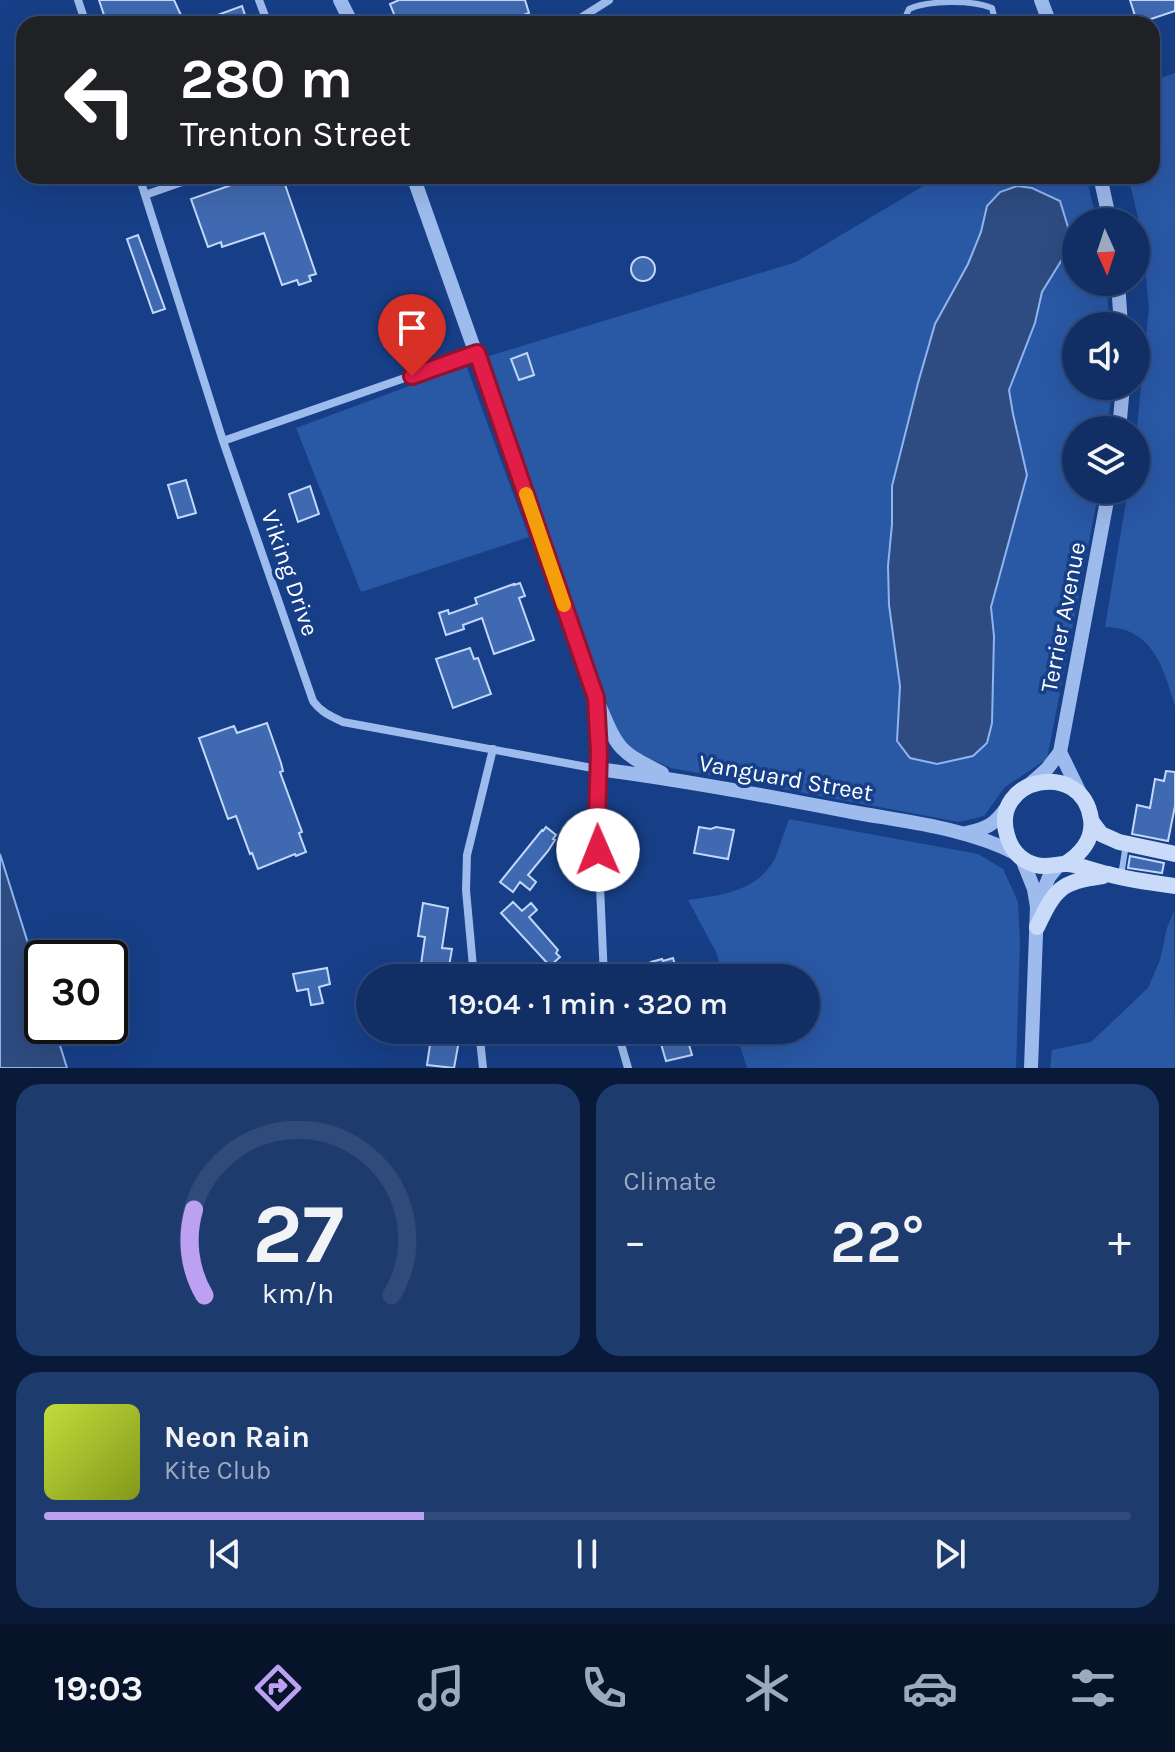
<!DOCTYPE html>
<meta charset="utf-8">
<style>
body{margin:0;font-family:Karla,sans-serif;background:#1e3b6e;color:#f1f3f6;height:100vh;display:flex;flex-direction:column;font-size:30px;white-space:nowrap}
*{box-sizing:border-box;margin:0}
p{font-size:26px;color:#9ca9bf}
.icon{flex:none;width:44px;height:44px;fill:none;stroke:currentColor;stroke-width:2;stroke-linecap:round;stroke-linejoin:round}
.map{position:relative;height:1068px;overflow:hidden}
.sheet{display:flex;flex-direction:column;gap:16px;padding:16px;background:#091a38;flex:1}
.sheet>*{flex:none}
.hud{position:absolute;left:16px;top:16px;width:1144px;height:168px;border-radius:24px;box-shadow:0 8px 32px #0002,0 0 0 2px #304a79;background:#202124;color:#fff;overflow:hidden}
.needle{width:52px;rotate:177deg}
.controls{position:absolute;left:1062px;top:208px;display:grid;gap:16px}
.controls a{display:grid;place-items:center;width:88px;height:88px;border-radius:50%;background:#112f65;box-shadow:0 8px 32px #0002,0 0 0 2px #304a79;font-size:40px}
.speed{position:absolute;left:24px;top:940px;display:flex;gap:16px;font-size:40px;font-weight:700;text-align:center}
.speed>*{display:grid;place-content:center;width:104px;height:104px;border-radius:50%;background:#112f65;box-shadow:0 8px 32px #0002,0 0 0 2px #304a79;line-height:1}
.speed .limit{border:4px solid #111;border-radius:12px;background:#fff;color:#111}
.pin{position:absolute;display:grid;place-items:center;width:68px;height:68px;color:#fff;margin:-82px -34px;border-radius:50% 50% 50% 0;rotate:-45deg;box-shadow:0 0 8px #0007}
.pin .icon{rotate:45deg}
.me{position:absolute;width:88px;margin:-44px;rotate:359deg;stroke-linejoin:round;filter:drop-shadow(0 0 6px #0008)}
.turn{display:flex;align-items:center;gap:28px;height:168px;padding:0 32px;font-size:36px}
.turn .icon{width:104px;height:104px;stroke-width:2.5}
.turn b{display:block;font-size:56px;line-height:68px}
.big{font-size:60px;font-weight:600;line-height:1.1}
.sheet .widget{flex:1;display:flex;flex-direction:column;justify-content:center;gap:12px;min-width:0;padding:0 28px;border-radius:24px;background:#1e3b6e}
.sheet .dial{align-items:center;gap:0}
.dial svg{height:208px;overflow:visible;fill:none;stroke:#304a79;stroke-width:7;stroke-linecap:round;text-anchor:middle}
.dial text{fill:#f1f3f6;stroke:none}
.song{display:flex;align-items:center;gap:24px}
.cover{width:96px;height:96px;border-radius:12px;background:linear-gradient(135deg,hsl(70 70% 55%),hsl(70 70% 35%))}
.played{height:8px;border-radius:4px;background:linear-gradient(90deg,#bca0f2 35%,#304a79 35%)}
.keys{display:flex;justify-content:space-around;direction:ltr}
.heat{display:flex;justify-content:space-between;align-items:center;font-size:44px;direction:ltr}
.sheet .tiles{flex:1;display:grid;gap:16px;grid-template-columns:1fr 1fr}
.widget:last-child{grid-column:span 2}
.trip{position:absolute;left:356px;top:964px;width:464px;height:80px;border-radius:40px;background:#112f65;box-shadow:0 8px 32px #0002,0 0 0 2px #304a79;font-weight:600;line-height:80px;text-align:center}
.tabs{display:flex;height:128px;justify-content:space-around;align-items:center;background:#071328;color:#9ca9bf}
.tabs .icon{width:56px;height:56px}
.tabs .selected{color:#bca0f2}
.tabs b{font-size:36px;color:#f1f3f6}
.map>svg:first-child{display:block}
</style>
<div class="map">
<svg width="1175" height="1068" viewBox="0 0 1175 1068">
<rect width="100%" height="100%" fill="#173f87"/>
<path fill="#2958a5" d="M 1175,73 L 1175,706 C 1164,668 1152,627 1105,627 L 1128,490 L 1136,490 L 1136,436 L 1149,308 L 1141,230 L 1128,176 L 1152,176 L 1152,81 Z
M 940,176 L 1086,176 L 1097,222 L 1076,222 L 1076,282 L 1106,282 L 1110,326 L 1076,326 L 1076,386 L 1113,386 L 1107,430 L 1076,430 L 1076,490 L 1099,490 L 1047,759 L 1005,787 L 984,816 L 959,822 L 671,768 L 629,749 L 609,719 L 489,356 L 796,262 Z
M 466,365 L 529,537 L 361,592 L 296,428 Z
M 789,819 L 978,854 L 1003,869 L 1018,902 L 1020,943 L 1016,1068 L 747,1068 L 735,1030 L 806,1030 L 806,978 L 724,978 L 716,952 L 688,900 C 722,895 760,891 776,856 C 781,844 784,831 789,819 Z
M 1174,911 L 1175,1068 L 1050,1068 L 1052,1050 L 1091,1042 L 1148,988 L 1160,960 L 1167,928 Z"/>
<path fill="#2e4c81" stroke="#8fb5f0" stroke-width="2" d="M 1017,186 L 1032,188 L 1060,201 L 1068,227 L 1066,253 L 1042,292 L 1035,323 L 1009,390 L 1013,414 L 1027,475 L 991,607 L 994,636 L 992,723 L 987,743 L 973,756 L 937,764 L 910,758 L 897,741 L 900,686 L 889,605 L 888,566 L 892,524 L 892,486 L 918,383 L 935,324 L 968,264 L 981,232 L 987,206 L 1000,192 Z
M 0,854 L 42,988 L 42,1026 L 54,1026 L 67,1068 L 0,1068 Z"/>
<path fill="#3f69b0" stroke="#c3d7fa" stroke-width="2" d="M 99,0 L 174,0 L 185,24 L 126,24 L 124,20 L 107,24 Z
M 399,0 L 525,0 L 529,13 L 499,24 L 398,24 L 390,4 Z
M 1130,0 L 1175,0 L 1175,11 L 1145,21 L 1143,17 L 1136,19 Z
M 242,6 L 248,24 L 197,24 L 196,23 Z
M 257,176 L 282,176 L 316,274 L 309,276 L 311,281 L 299,285 L 297,280 L 282,285 L 264,233 L 222,247 L 221,242 L 208,247 L 191,199 Z
M 138,235 L 165,309 L 153,313 L 127,239 Z
M631 269a12 12 0 1 1 24 0a12 12 0 1 1-24 0Z
M 527,353 L 534,375 L 519,380 L 511,359 Z
M 186,480 L 196,513 L 178,518 L 168,485 Z
M 310,486 L 319,514 L 298,522 L 289,494 Z
M 520,583 L 525,596 L 519,598 L 534,640 L 494,654 L 482,618 L 463,625 L 464,629 L 446,635 L 439,613 L 448,610 L 449,614 L 477,604 L 475,598 L 514,584 L 514,585 Z
M 470,648 L 474,659 L 478,658 L 491,694 L 453,708 L 436,659 Z
M 267,723 L 281,763 L 283,771 L 280,772 L 302,832 L 299,833 L 306,852 L 296,856 L 295,854 L 258,869 L 252,853 L 250,854 L 236,816 L 228,819 L 199,738 L 234,726 L 237,733 Z
M 1166,771 L 1175,772 L 1175,806 L 1168,841 L 1132,834 L 1137,805 L 1150,808 L 1155,779 L 1164,781 Z
M 546,827 L 556,835 L 553,839 L 555,840 L 548,851 L 528,875 L 536,882 L 530,890 L 520,882 L 513,892 L 500,882 L 542,830 L 543,831 Z
M 699,827 L 711,829 L 716,827 L 734,830 L 728,859 L 694,853 Z
M 1130,856 L 1164,863 L 1162,873 L 1128,868 Z
M 513,902 L 522,911 L 531,903 L 537,910 L 529,917 L 558,950 L 556,953 L 560,957 L 550,966 L 501,913 Z
M 423,903 L 448,908 L 442,948 L 452,949 L 447,978 L 419,978 L 425,937 L 418,936 Z
M 673,958 L 679,978 L 656,978 L 651,962 L 662,959 L 663,961 Z
M 327,968 L 330,984 L 319,987 L 323,1003 L 311,1005 L 308,989 L 297,991 L 293,974 Z
M 657,1030 L 705,1030 L 706,1033 L 687,1038 L 692,1055 L 666,1061 Z
M 432,1031 L 460,1035 L 454,1068 L 427,1065 Z"/>
<g fill="none" stroke-linecap="round" stroke-linejoin="round">
<path stroke="#9dbbed" stroke-width="6" d="M 906,24 L 905,18 L 909,9 C 930,0 972,0 992,8 L 996,24
M 1037,24 L 1048,19
M 1121,876 L 1126,844"/>
<path stroke="#9dbbed" stroke-width="8" d="M 78,0 L 86,24
M 259,0 L 268,24
M 571,24 L 609,0
M 139,176 L 223,441 L 313,701 C 321,712 330,716 343,722 L 598,769 L 597,818 L 604,978
M 145,195 L 199,176
M 223,441 L 477,353
M 474,978 L 466,890 L 467,855 L 493,749
M 479,1030 L 483,1068
M 617,1030 L 628,1068"/>
<path stroke="#9dbbed" stroke-width="14" d="M 340,0 L 352,24
M 1041,0 L 1050,24
M 413,176 L 545,549 L 596,698 L 599,752 L 598,769 C 683,780 767,796 852,812 C 907,822 967,828 1017,854
M 1100,176 L 1110,222
M 1118,282 L 1121,326
M 1119,430 L 1123,386
M 600,707 C 618,750 620,752 662,773
M 1060,752 L 1081,795
M 1029,785 L 1047,769 L 1060,752 L 1109,490
M 966,833 C 988,828 994,825 1007,807
M 1022,859 L 1034,889 L 1037,907 L 1031,1068
M 1039,902 L 1049,877 L 1058,866"/>
<path stroke="#cadbfa" stroke-width="16" d="M 1092,822 L 1101,834 L 1119,842 L 1175,854
M 1065,864 C 1081,854 1094,839 1091,819 C 1082,758 990,778 1007,835 C 1011,850 1021,861 1036,865 C 1047,868 1055,864 1066,864 C 1078,864 1096,872 1108,874 C 1130,880 1153,883 1175,886
M 1037,927 C 1055,889 1060,882 1103,876"/>
</g>
<g fill="none" stroke-linecap="round" stroke-linejoin="round">
<defs>
<path id="route" d="M 412,376 L 477,353 L 596,698 L 599,752 L 597,818 L 598,850"/>
</defs>
<use href="#route" stroke="#92132f" stroke-width="20"/>
<use href="#route" stroke="#e11d48" stroke-width="14"/>
<path stroke="#f59e0b" stroke-width="14" d="M 526,494 L 564,605"/>
</g>
<g text-anchor="middle" dominant-baseline="central" stroke-width="7" stroke-linejoin="round" paint-order="stroke">
<g font-size="24" fill="#fff" stroke="#173f87">
<text transform="translate(290 573) rotate(71)">Viking Drive</text>
<text transform="translate(1063 617) rotate(-79)">Terrier Avenue</text>
<text transform="translate(786 778) rotate(10)">Vanguard Street</text>
</g>
</g>
</svg>
<div class="controls">
<a><svg class="needle" viewBox="-14 -14 28 28"><path d="M0-13l5 13h-10z" fill="#e53935"/><path d="M0 13l5-13h-10z" fill="#9ca9bf"/></svg></a>
<a><svg class="icon" aria-label="sound" viewBox="0 0 24 24"><path d="M4 9h4l5-4v14l-5-4H4zM17 9q2 3 0 6"/></svg></a>
<a><svg class="icon" aria-label="layers" viewBox="0 0 24 24"><path d="M12 4l9 5-9 5-9-5zM3 14l9 5 9-5"/></svg></a>
</div>
<div class="speed"><div class="limit">30</div></div>
<div class="pin" style="left:412px;top:376px;background:#d93025"><svg class="icon" aria-label="arrive" viewBox="0 0 24 24"><path d="M6 21V4h12l-3 4 3 4H6"/></svg></div>
<svg class="me" style="left:598px;top:850px" viewBox="-20 -20 40 40"><circle r="19" fill="#fff"/><path d="M0-13L10 11 0 6-10 11z" fill="#e11d48"/></svg>
<div class="trip">19:04 · 1 min · 320 m</div>
<div class="hud">
<div class="turn"><svg class="icon" aria-label="left" viewBox="0 0 24 24"><path d="M17 20v-9H6M10 6l-5 5 5 5"/></svg><div><b>280 m</b>Trenton Street</div></div>
</div>
</div>
<section class="sheet">
<div class="tiles">
<div class="widget dial"><svg viewBox="0 0 100 80">
<path d="M14 69A42 42 0 1 1 86 69"/>
<path d="M14 69A42 42 0 0 1 10 36" stroke="#bca0f2"/>
<text x="50" y="56" font-size="32" font-weight="700">27</text>
<text x="50" y="72" font-size="11">km/h</text>
</svg></div>
<div class="widget"><p>Climate</p>
<div class="heat"><a>−</a><b class="big">22°</b><a>+</a></div>
</div>
<div class="widget">
<div class="song"><i class="cover"></i><div><b>Neon Rain</b><p>Kite Club</p></div></div>
<div class="played"></div>
<div class="keys"><svg class="icon" aria-label="previous" viewBox="0 0 24 24"><path d="M18 5L8 12l10 7zM5 5v14"/></svg><svg class="icon" aria-label="pause" viewBox="0 0 24 24"><path d="M8 5v14M16 5v14"/></svg><svg class="icon" aria-label="next" viewBox="0 0 24 24"><path d="M6 5l10 7-10 7zM19 5v14"/></svg></div>
</div>
</div>
</section>
<nav class="tabs">
<b>19:03</b>
<svg class="icon selected" aria-label="directions" viewBox="0 0 24 24"><path d="M12 3l9 9-9 9-9-9zM9 14v-3h6M13 9l2 2-2 2"/></svg>
<svg class="icon" aria-label="music" viewBox="0 0 24 24"><path d="M9 18V5l10-2v13"/><circle cx="6" cy="18" r="3"/><circle cx="16" cy="16" r="3"/></svg>
<svg class="icon" aria-label="phone" viewBox="0 0 24 24"><path d="M5 4h4l2 5-3 2q2 4 5 5l2-3 5 2v4C11 20 4 13 5 4z"/></svg>
<svg class="icon" aria-label="climate" viewBox="0 0 24 24"><path d="M12 3v18M4 7l16 10M4 17L20 7"/></svg>
<svg class="icon" aria-label="car" viewBox="0 0 24 24"><path d="M5 17H2v-5l4-1 3-4h7l3 4 3 1v5h-3M9 17h6M6 11h13"/><circle cx="7" cy="17" r="2"/><circle cx="17" cy="17" r="2"/></svg>
<svg class="icon" aria-label="filters" viewBox="0 0 24 24"><path d="M4 7h16M4 17h16"/><circle cx="9" cy="7" r="2"/><circle cx="15" cy="17" r="2"/></svg>
</nav>
